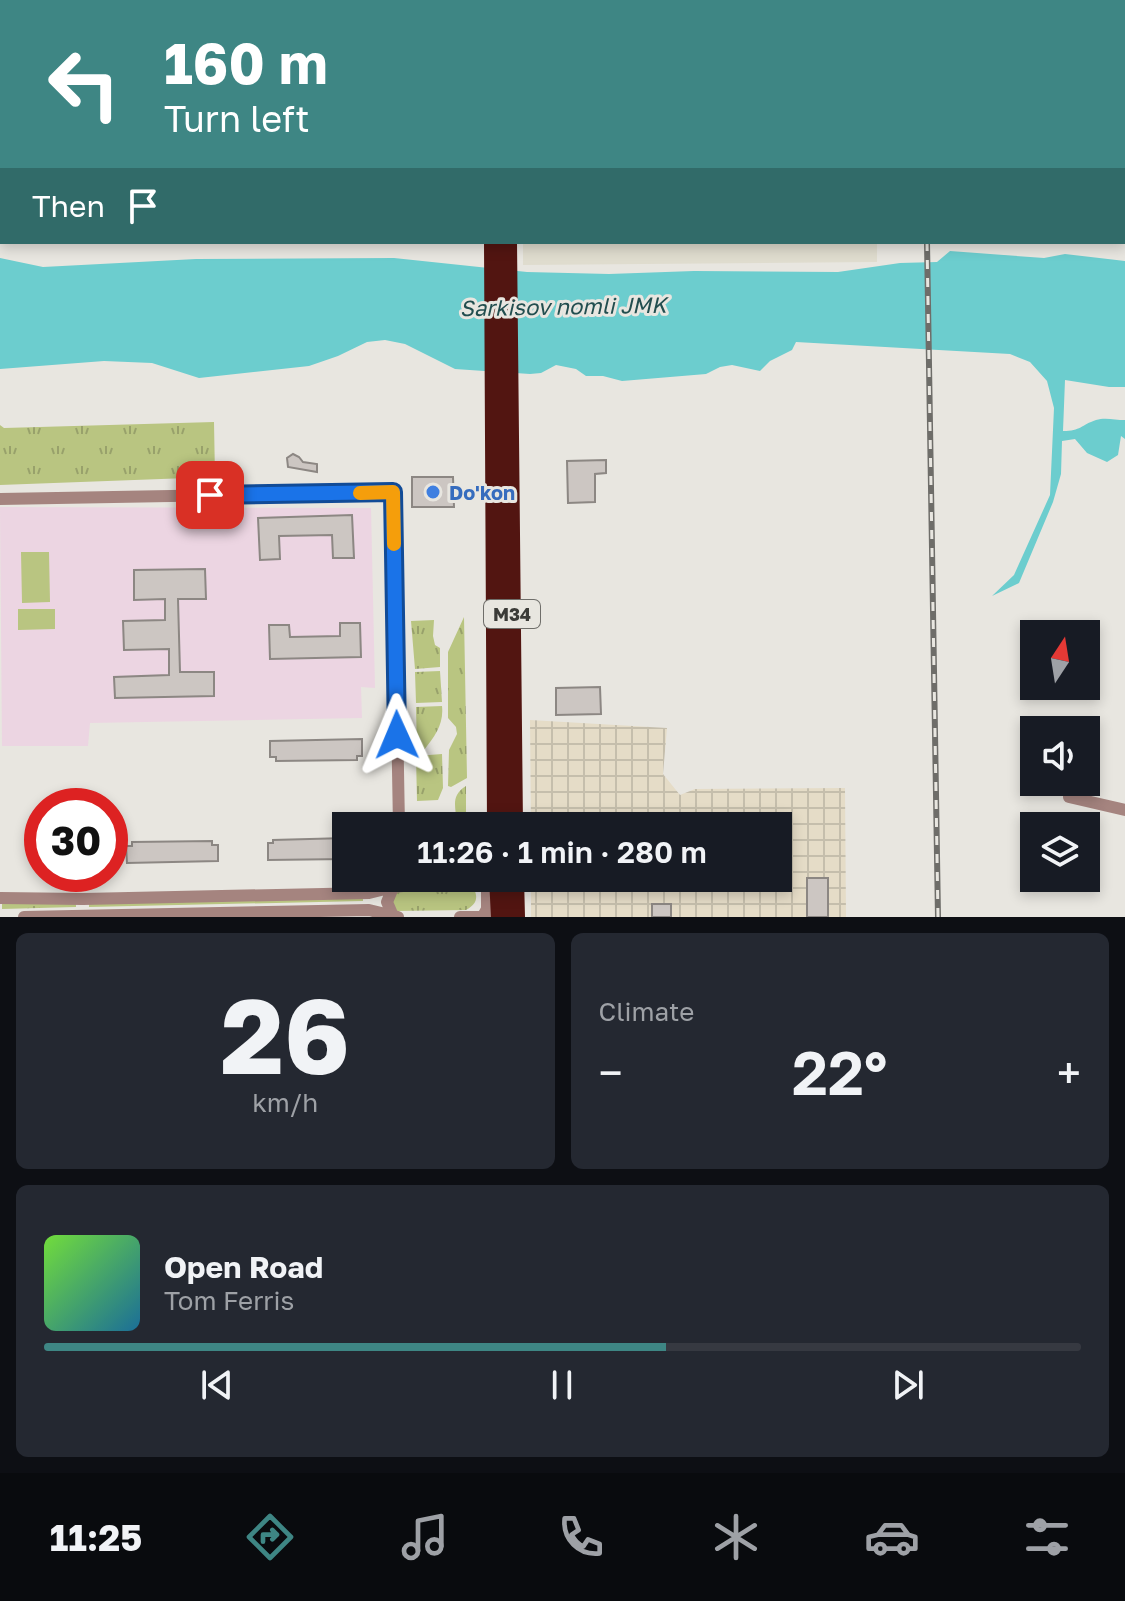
<!DOCTYPE html>
<meta charset="utf-8">
<style>
body{margin:0;font-family:"Golos Text",sans-serif;background:#242831;color:#f1f3f6;height:100vh;display:flex;flex-direction:column;font-size:30px;white-space:nowrap}
*{box-sizing:border-box;margin:0}
p{font-size:26px;color:#9ea1a6}
.icon{flex:none;width:44px;height:44px;fill:none;stroke:currentColor;stroke-width:2;stroke-linecap:round;stroke-linejoin:round}
.map{position:relative;height:917px;overflow:hidden}
.side{display:flex;flex-direction:column;gap:16px;padding:16px;background:#0d0f14;flex:1}
.side>*{flex:none}
.hud{position:absolute;left:0px;top:0px;width:1126px;height:244px;box-shadow:0 4px 12px #0003;background:#3e8684;color:#fff;overflow:hidden}
.needle{width:52px;rotate:12deg}
.controls{position:absolute;left:1020px;top:620px;display:grid;gap:16px}
.controls a{display:grid;place-items:center;width:80px;height:80px;border-radius:0px;background:#171b24;box-shadow:0 4px 12px #0003;font-size:40px}
.speed{position:absolute;left:24px;top:788px;display:flex;gap:16px;font-size:40px;font-weight:700;text-align:center}
.speed>*{display:grid;place-content:center;width:104px;height:104px;border-radius:50%;background:#171b24;box-shadow:0 4px 12px #0003;line-height:1}
.speed .limit{border:12px solid #d22;background:#fff;color:#111}
.pin{position:absolute;display:grid;place-items:center;width:68px;height:68px;color:#fff;margin:-34px;border-radius:16px;box-shadow:0 4px 12px #0006}
.me{position:absolute;width:88px;margin:-44px;rotate:359deg;stroke-linejoin:round;filter:drop-shadow(0 0 6px #0008)}
.turn{display:flex;align-items:center;gap:28px;height:168px;padding:0 32px;font-size:36px}
.turn .icon{width:104px;height:104px;stroke-width:2.5}
.turn b{display:block;font-size:56px;line-height:68px}
.then{display:flex;align-items:center;height:76px;padding:0 32px;background:#0003;gap:16px;font-size:30px}
.big{font-size:60px;font-weight:600;line-height:1.1}
.side .card{flex:1;display:flex;flex-direction:column;justify-content:center;gap:12px;min-width:0;padding:0 28px;border-radius:12px;background:#242831}
.side .dial{align-items:center;gap:0}
.dial b{font-size:104px;line-height:1}
.song{display:flex;align-items:center;gap:24px}
.cover{width:96px;height:96px;border-radius:12px;background:linear-gradient(135deg,hsl(100 70% 55%),hsl(200 70% 35%))}
.played{height:8px;border-radius:4px;background:linear-gradient(90deg,#3e8684 60%,#363941 60%)}
.keys{display:flex;justify-content:space-around;direction:ltr}
.heat{display:flex;justify-content:space-between;align-items:center;font-size:44px;direction:ltr}
.side .tiles{flex:1;display:grid;gap:16px;grid-template-columns:1fr 1fr}
.card:last-child{grid-column:span 2}
.trip{position:absolute;left:332px;top:812px;width:460px;height:80px;border-radius:0px;background:#171b24;box-shadow:0 4px 12px #0003;font-weight:600;line-height:80px;text-align:center}
.tab-bar{display:flex;height:128px;justify-content:space-around;align-items:center;background:#090b0e;color:#9ea1a6}
.tab-bar .icon{width:56px;height:56px}
.tab-bar .active{color:#3e8684}
.tab-bar b{font-size:36px;color:#f1f3f6}
.map>svg:first-child{display:block}
</style>
<div class="map">
<svg width="1125" height="917" viewBox="0 0 1125 917">
<defs>
<pattern id="industrial-grid" width="8" height="8" patternUnits="userSpaceOnUse" patternTransform="scale(2)"><rect width="8" height="8" fill="#e5dcc7"/><path d="M0 4h8M4 0v8" fill="none" stroke="#c5beac"/></pattern>
<pattern id="grass-tufts" width="24" height="20" patternUnits="userSpaceOnUse" patternTransform="scale(2)"><rect width="24" height="20" fill="#b9c581"/><path d="M3 7l-1-3M5 7V3M7 7l1-3M15 17l-1-3M17 17v-4M19 17l1-3" fill="none" stroke="#98a16b"/></pattern>
</defs>
<rect width="100%" height="100%" fill="#e8e6e0"/>
<path fill="#dfdcce" d="M 519,0 L 880,0 L 519,2 Z
M 523,242 L 877,242 L 877,262 L 523,265 Z"/>
<path fill="url(#industrial-grid)" d="M 1043,0 L 1125,0 L 1125,123 L 1124,2 Z
M 530,720 L 667,728 L 663,774 L 680,795 L 695,789 L 845,788 L 846,917 L 531,917 L 531,878 L 778,878 L 778,826 L 531,826 Z"/>
<path fill="#ecd5e2" d="M 14,0 L 228,0 L 228,2 L 13,2 Z
M 0,507 L 371,508 L 375,688 L 361,687 L 362,718 L 90,723 L 88,746 L 2,746 Z"/>
<path fill="url(#grass-tufts)" d="M 214,422 L 215,477 L 0,485 L 0,425 L 4,428 Z
M 464,617 L 467,778 L 451,787 L 448,786 L 449,750 L 457,734 L 456,727 L 448,718 L 448,652 Z
M 434,620 L 433,636 L 435,645 L 440,648 L 440,667 L 415,669 L 411,621 Z
M 440,671 L 442,702 L 416,703 L 415,672 Z
M 442,706 C 444,724 435,736 424,750 L 417,750 L 416,707 Z
M 442,754 L 443,788 L 438,800 L 417,801 L 416,756 Z
M 466,786 L 466,826 L 456,826 C 458,810 448,797 466,786 Z
M 468,886 L 474,889 C 479,899 475,905 466,910 L 396,911 L 389,891 L 395,887 Z
M 363,897 L 363,901 L 89,907 L 89,903 Z
M 76,903 L 76,907 L 2,909 L 2,904 Z"/>
<path fill="#b9c581" d="M 21,552 L 49,552 L 50,602 L 22,603 Z
M 18,609 L 55,609 L 55,629 L 18,630 Z"/>
<path fill="#6ccdce" d="M 950,251 L 1044,258 L 1065,254 L 1125,261 L 1125,387 L 1109,387 L 1065,380 L 1063,431 C 1081,431 1081,425 1096,420 C 1105,417 1115,420 1125,420 L 1125,439 L 1121,436 L 1118,455 L 1107,462 L 1087,453 L 1075,439 L 1062,441 L 1061,474 L 1053,502 L 1019,583 L 992,596 L 1014,575 L 1050,495 L 1054,408 L 1047,381 L 1030,362 L 1010,354 L 796,342 L 792,350 L 770,361 L 760,371 L 732,365 L 720,367 L 706,374 L 622,381 L 603,376 L 586,376 L 576,369 L 556,365 L 541,373 L 530,374 L 455,369 L 405,344 L 385,340 L 367,342 L 338,356 L 309,366 L 199,378 L 152,363 L 104,361 L 0,369 L 0,258 L 43,267 L 196,259 L 394,258 L 527,272 L 609,274 L 694,271 L 838,272 L 900,263 L 937,262 Z"/>
<path fill="#ccc6c2" stroke="#8c8783" stroke-width="2" d="M 293,454 L 299,457 L 303,462 L 317,464 L 317,472 L 288,467 L 287,458 Z
M 606,460 L 606,473 L 595,474 L 595,502 L 568,503 L 567,461 Z
M 412,477 L 453,477 L 454,507 L 412,507 Z
M 352,515 L 354,558 L 333,558 L 332,535 L 279,536 L 280,559 L 260,560 L 258,518 Z
M 205,569 L 206,599 L 178,599 L 180,672 L 214,672 L 214,696 L 115,698 L 114,677 L 169,675 L 169,649 L 124,650 L 123,621 L 165,620 L 165,599 L 134,600 L 134,570 Z
M 340,623 L 360,623 L 361,657 L 270,659 L 269,625 L 289,625 L 290,637 L 340,636 Z
M 600,687 L 601,714 L 556,715 L 556,688 Z
M 362,739 L 362,756 L 357,756 L 357,760 L 276,761 L 276,757 L 270,757 L 270,741 Z
M 346,838 L 346,859 L 268,860 L 268,843 L 273,843 L 273,840 Z
M 212,841 L 212,845 L 218,845 L 218,861 L 127,863 L 126,846 L 132,846 L 132,842 Z
M 807,878 L 828,878 L 828,917 L 807,917 Z
M 652,904 L 671,904 L 671,917 L 652,917 Z"/>
<g fill="none" stroke-linecap="round" stroke-linejoin="round">
<path stroke="#a5847f" stroke-width="12" d="M 362,0 L 362,2
M 893,2 L 893,0
M 0,143 L 2,143
M 0,499 L 393,492 L 399,826
M 1069,797 L 1125,810
M 475,879 L 487,889 L 487,909 L 483,916
M 0,898 L 83,899 L 369,893 L 393,887 L 484,878
M 393,916 L 387,902 L 397,878
M 24,917 L 369,910 L 398,917
M 460,917 L 488,917"/>
<path stroke="#521511" stroke-width="18" d="M 485,0 L 485,2
M 500,0 L 500,2
M 493,242 L 496,826
M 508,242 L 514,826
M 498,878 L 500,917
M 515,878 L 516,917"/>
<defs>
<path id="rail" d="M 922,0 L 922,2
M 927,242 L 938,917"/>
</defs>
<use href="#rail" stroke="#6e6d69" stroke-width="6"/>
<use href="#rail" stroke="#e8e6e0" stroke-width="3" stroke-dasharray="9" stroke-linecap="butt"/>
</g>
<g fill="none" stroke-linecap="round" stroke-linejoin="round">
<defs>
<path id="route" d="M 210,495 L 393,492 L 397,735"/>
</defs>
<use href="#route" stroke="#114b97" stroke-width="20"/>
<use href="#route" stroke="#1a73e8" stroke-width="14"/>
<path stroke="#f59e0b" stroke-width="14" d="M 360,493 L 393,492 L 394,544"/>
</g>
<circle fill="#3f7fe0" stroke="#e8e6e0" stroke-width="3" cx="433" cy="492" r="8"/>
<g text-anchor="middle" dominant-baseline="central" stroke-width="6" stroke-linejoin="round" paint-order="stroke">
<rect fill="#e8e6e0" stroke="#6f6e6a" stroke-width="2" x="484" y="600" width="56" height="28" rx="6"/>
<g font-size="18" font-weight="bold" fill="#3b3b38">
<text x="512" y="614">M34</text>
</g>
<g font-size="20" font-weight="bold" fill="#366cbe" stroke="#e8e6e0" text-anchor="start">
<text x="449" y="492">Do'kon</text>
</g>
<g font-size="22" font-style="italic" fill="#224e4f" stroke="#e8e6e0">
<text transform="translate(563 306) rotate(-1)">Sarkisov nomli JMK</text>
</g>
</g>
</svg>
<div class="controls">
<a><svg class="needle" viewBox="-14 -14 28 28"><path d="M0-13l5 13h-10z" fill="#e53935"/><path d="M0 13l5-13h-10z" fill="#9ea1a6"/></svg></a>
<a><svg class="icon" aria-label="sound" viewBox="0 0 24 24"><path d="M4 9h4l5-4v14l-5-4H4zM17 9q2 3 0 6"/></svg></a>
<a><svg class="icon" aria-label="layers" viewBox="0 0 24 24"><path d="M12 4l9 5-9 5-9-5zM3 14l9 5 9-5"/></svg></a>
</div>
<div class="speed"><div class="limit">30</div></div>
<div class="pin" style="left:210px;top:495px;background:#d93025"><svg class="icon" aria-label="arrive" viewBox="0 0 24 24"><path d="M6 21V4h12l-3 4 3 4H6"/></svg></div>
<svg class="me" style="left:397px;top:735px" viewBox="-20 -20 40 40"><path d="M0-17L14 15 0 8-14 15z" fill="#1a73e8" stroke="#fff" stroke-width="4"/></svg>
<div class="trip">11:26 · 1 min · 280 m</div>
<div class="hud">
<div class="turn"><svg class="icon" aria-label="left" viewBox="0 0 24 24"><path d="M17 20v-9H6M10 6l-5 5 5 5"/></svg><div><b>160 m</b>Turn left</div></div>
<div class="then">Then<svg class="icon" aria-label="arrive" viewBox="0 0 24 24"><path d="M6 21V4h12l-3 4 3 4H6"/></svg></div>
</div>
</div>
<section class="side">
<div class="tiles">
<div class="card dial"><b>26</b><p>km/h</p></div>
<div class="card"><p>Climate</p>
<div class="heat"><a>−</a><b class="big">22°</b><a>+</a></div>
</div>
<div class="card">
<div class="song"><i class="cover"></i><div><b>Open Road</b><p>Tom Ferris</p></div></div>
<div class="played"></div>
<div class="keys"><svg class="icon" aria-label="previous" viewBox="0 0 24 24"><path d="M18 5L8 12l10 7zM5 5v14"/></svg><svg class="icon" aria-label="pause" viewBox="0 0 24 24"><path d="M8 5v14M16 5v14"/></svg><svg class="icon" aria-label="next" viewBox="0 0 24 24"><path d="M6 5l10 7-10 7zM19 5v14"/></svg></div>
</div>
</div>
</section>
<nav class="tab-bar">
<b>11:25</b>
<svg class="icon active" aria-label="directions" viewBox="0 0 24 24"><path d="M12 3l9 9-9 9-9-9zM9 14v-3h6M13 9l2 2-2 2"/></svg>
<svg class="icon" aria-label="music" viewBox="0 0 24 24"><path d="M9 18V5l10-2v13"/><circle cx="6" cy="18" r="3"/><circle cx="16" cy="16" r="3"/></svg>
<svg class="icon" aria-label="phone" viewBox="0 0 24 24"><path d="M5 4h4l2 5-3 2q2 4 5 5l2-3 5 2v4C11 20 4 13 5 4z"/></svg>
<svg class="icon" aria-label="climate" viewBox="0 0 24 24"><path d="M12 3v18M4 7l16 10M4 17L20 7"/></svg>
<svg class="icon" aria-label="car" viewBox="0 0 24 24"><path d="M5 17H2v-5l4-1 3-4h7l3 4 3 1v5h-3M9 17h6M6 11h13"/><circle cx="7" cy="17" r="2"/><circle cx="17" cy="17" r="2"/></svg>
<svg class="icon" aria-label="filters" viewBox="0 0 24 24"><path d="M4 7h16M4 17h16"/><circle cx="9" cy="7" r="2"/><circle cx="15" cy="17" r="2"/></svg>
</nav>
